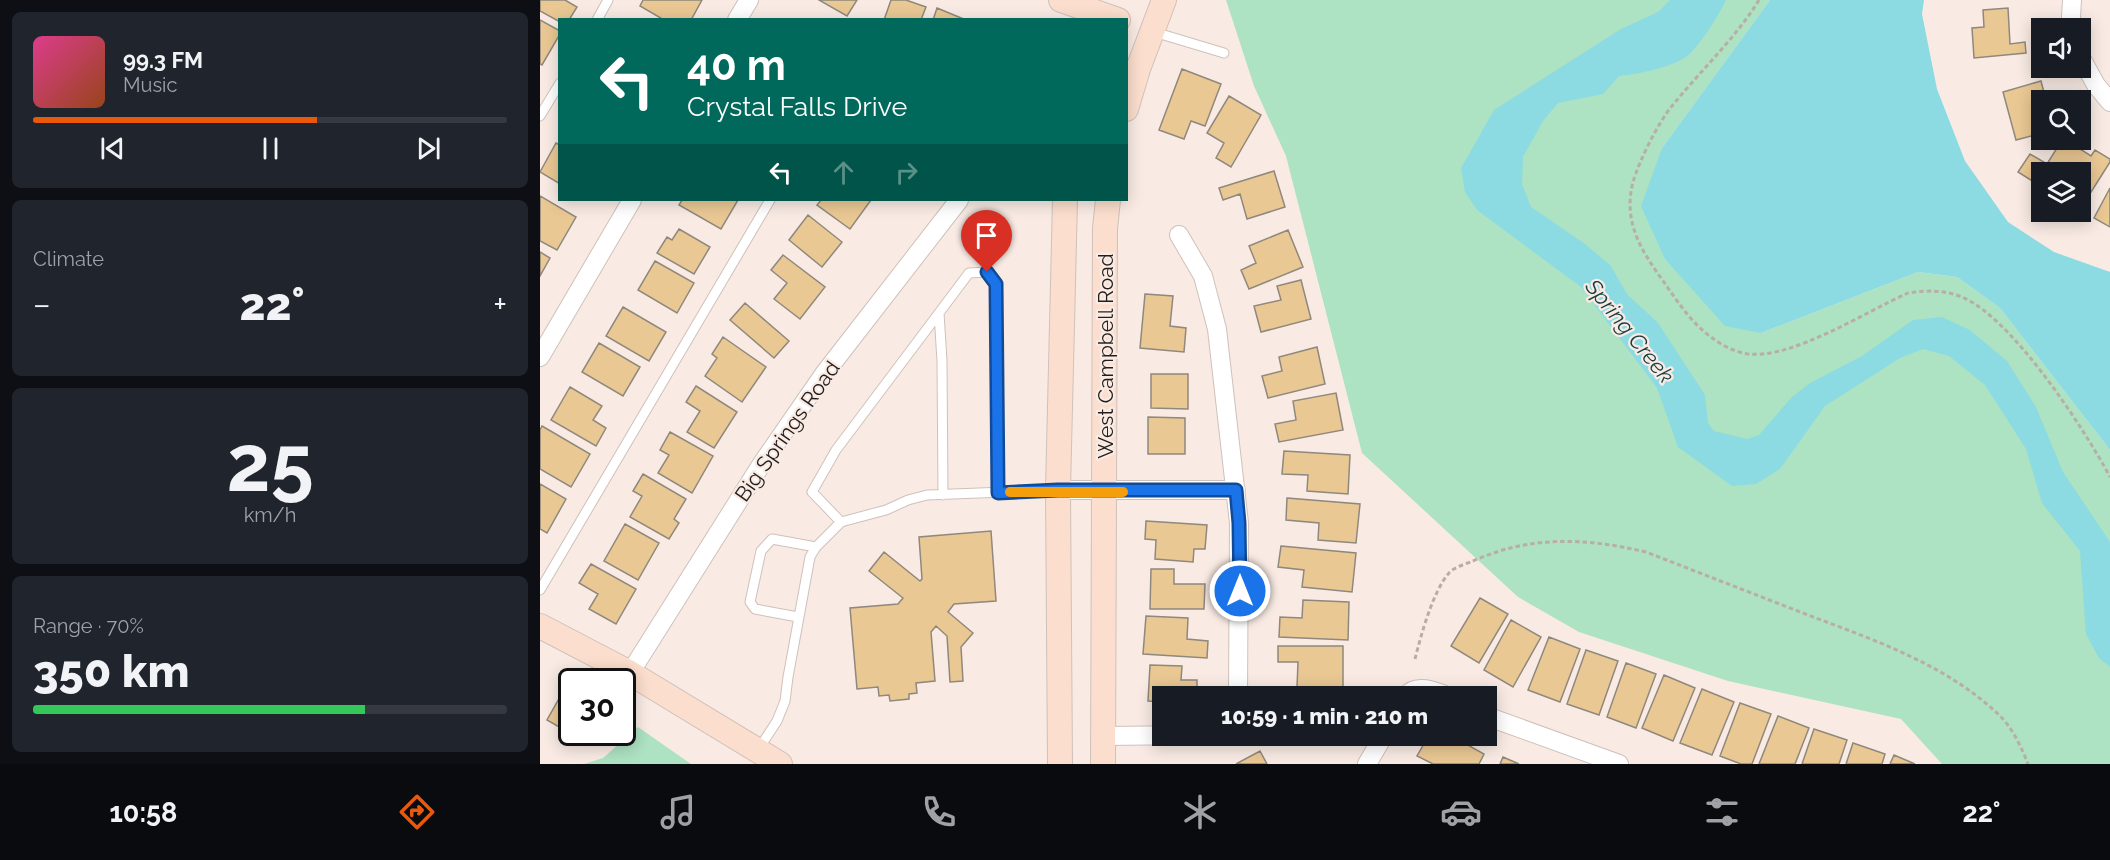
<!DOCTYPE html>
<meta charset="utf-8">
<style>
body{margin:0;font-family:Raleway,sans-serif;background:#20242c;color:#f1f3f6;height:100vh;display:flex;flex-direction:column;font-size:22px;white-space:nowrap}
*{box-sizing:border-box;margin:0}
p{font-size:20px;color:#9ea1a6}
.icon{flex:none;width:33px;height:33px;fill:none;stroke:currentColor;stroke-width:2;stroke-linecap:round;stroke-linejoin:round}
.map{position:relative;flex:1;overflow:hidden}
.panel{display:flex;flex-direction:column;gap:12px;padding:12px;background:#0d0f14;width:540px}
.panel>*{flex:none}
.banner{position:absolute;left:18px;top:18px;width:570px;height:183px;border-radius:0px;box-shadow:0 3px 15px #0003;background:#00695c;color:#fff;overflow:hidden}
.buttons{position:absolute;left:1491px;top:18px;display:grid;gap:12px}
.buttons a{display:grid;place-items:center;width:60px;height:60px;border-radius:0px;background:#171b24;box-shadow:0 3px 15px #0003;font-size:30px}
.speed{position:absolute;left:18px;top:668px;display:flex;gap:12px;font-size:30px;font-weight:700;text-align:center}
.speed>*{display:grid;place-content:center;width:78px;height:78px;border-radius:50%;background:#171b24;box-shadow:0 3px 15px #0003;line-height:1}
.speed .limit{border:3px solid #111;border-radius:9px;background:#fff;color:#111}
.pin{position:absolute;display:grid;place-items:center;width:51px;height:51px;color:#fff;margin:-62px -26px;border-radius:50% 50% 50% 0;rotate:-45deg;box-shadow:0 0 6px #0007}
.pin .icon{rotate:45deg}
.me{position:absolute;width:66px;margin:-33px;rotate:0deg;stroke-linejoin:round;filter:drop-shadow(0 0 4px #0008)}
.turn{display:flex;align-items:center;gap:21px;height:126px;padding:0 30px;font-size:27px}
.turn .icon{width:78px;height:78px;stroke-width:2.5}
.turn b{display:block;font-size:42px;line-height:51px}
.lanes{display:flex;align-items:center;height:57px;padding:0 30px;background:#0003;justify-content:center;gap:30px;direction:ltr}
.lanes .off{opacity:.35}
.big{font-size:45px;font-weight:800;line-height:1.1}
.panel .widget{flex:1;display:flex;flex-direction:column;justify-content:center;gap:9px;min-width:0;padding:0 21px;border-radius:9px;background:#20242c}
.panel .dial{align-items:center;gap:0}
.dial b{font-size:78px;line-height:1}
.song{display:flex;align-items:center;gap:18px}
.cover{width:72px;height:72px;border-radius:9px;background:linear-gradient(135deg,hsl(330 70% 55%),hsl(20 70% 35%))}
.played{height:6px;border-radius:3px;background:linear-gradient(90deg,#ea580c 60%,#363941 60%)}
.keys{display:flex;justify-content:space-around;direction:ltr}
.heat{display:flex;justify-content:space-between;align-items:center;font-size:33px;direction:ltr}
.charge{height:9px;border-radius:4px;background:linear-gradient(90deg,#34c759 70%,#363941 0)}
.trip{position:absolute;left:612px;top:686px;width:345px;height:60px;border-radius:0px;background:#171b24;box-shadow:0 3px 15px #0003;font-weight:800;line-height:60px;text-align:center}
.menu{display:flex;height:96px;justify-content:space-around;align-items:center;background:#090b0e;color:#9ea1a6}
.menu .icon{width:42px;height:42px}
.menu .current{color:#ea580c}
.menu b{font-size:27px;color:#f1f3f6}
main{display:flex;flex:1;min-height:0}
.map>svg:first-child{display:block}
</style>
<main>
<section class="panel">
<div class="widget">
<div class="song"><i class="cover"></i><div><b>99.3 FM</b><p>Music</p></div></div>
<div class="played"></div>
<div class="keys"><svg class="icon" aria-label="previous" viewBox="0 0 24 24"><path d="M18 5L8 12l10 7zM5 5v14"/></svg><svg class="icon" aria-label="pause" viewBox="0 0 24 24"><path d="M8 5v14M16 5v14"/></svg><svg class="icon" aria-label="next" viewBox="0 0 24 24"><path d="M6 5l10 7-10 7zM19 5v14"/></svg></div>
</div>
<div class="widget"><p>Climate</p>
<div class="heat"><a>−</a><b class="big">22°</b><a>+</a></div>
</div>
<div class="widget dial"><b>25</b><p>km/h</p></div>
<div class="widget"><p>Range · 70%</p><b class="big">350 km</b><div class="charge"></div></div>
</section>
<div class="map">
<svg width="1570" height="764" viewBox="0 0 1570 764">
<rect width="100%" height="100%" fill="#f9ebe4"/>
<path fill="#ade2c2" d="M 686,0 L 1230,0 L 1122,148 L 1221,333 L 1378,272 L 1417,277 L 1460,308 L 1570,450 L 1570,764 L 1402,764 L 1361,719 L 1188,681 L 1039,632 L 978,597 L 822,453 L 746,156 L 714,86 Z
M 98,727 L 151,764 L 44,764 L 63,758 Z"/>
<path fill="#8cdbe3" d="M 1130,0 L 1186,0 C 1179,15 1159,47 1146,57 C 1129,68 1098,74 1079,76 L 1063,94 L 1018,103 L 1003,121 L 983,157 L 982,184 L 991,207 L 1045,244 L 1071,266 L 1087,294 L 1118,323 L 1165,395 L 1168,423 L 1174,431 L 1207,439 L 1219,435 L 1252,397 L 1270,383 L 1322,356 L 1373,320 L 1402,317 L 1430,330 L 1467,361 L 1496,407 L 1523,472 L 1570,542 L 1570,667 L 1559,658 L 1546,634 L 1540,551 L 1502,503 L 1486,449 L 1445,385 L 1409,356 L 1383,349 L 1360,358 L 1285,406 L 1240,469 L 1216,484 L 1192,486 L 1138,447 L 1117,388 L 1041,287 L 937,210 L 925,192 L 921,168 L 954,110 L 1081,29 L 1118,12 Z
M 1230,0 L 1384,0 L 1382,14 L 1397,89 L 1425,161 L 1468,222 L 1514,252 L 1570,272 L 1570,450 L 1460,308 L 1417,277 L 1378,272 L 1221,333 L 1185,326 L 1125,259 L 1101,206 L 1122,148 Z"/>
<path fill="#eac894" stroke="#8f887d" stroke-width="1.5" d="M 0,0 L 25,0 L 37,7 L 29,20 L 20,20 L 20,22 L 0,11 Z
M 103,0 L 162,0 L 151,20 L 124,20 L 100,6 Z
M 279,0 L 317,0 L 307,16 Z
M 351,0 L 366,0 L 386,7 L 381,20 L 344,20 Z
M 397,8 L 426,20 L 393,20 Z
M 1468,8 L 1470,44 L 1485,42 L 1486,53 L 1434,58 L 1432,28 L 1444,27 L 1443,10 Z
M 0,20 L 20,31 L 20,34 L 2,65 L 0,64 Z
M 642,69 L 681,84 L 665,126 L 651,121 L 644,139 L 619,130 Z
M 1501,81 L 1506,100 L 1502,100 L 1502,133 L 1476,140 L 1463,92 Z
M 689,96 L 721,115 L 691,167 L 676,158 L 684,143 L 667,133 Z
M 1522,140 L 1526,140 L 1551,156 L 1555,150 L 1570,159 L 1570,162 L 1546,200 L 1540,197 L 1540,172 L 1502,172 L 1502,187 L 1478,172 L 1490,154 L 1507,164 Z
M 16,143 L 20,145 L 20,184 L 0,172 Z
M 734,171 L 745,207 L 707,219 L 700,194 L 683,200 L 679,188 Z
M 1570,188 L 1570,227 L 1554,218 Z
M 0,196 L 36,217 L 17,250 L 0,241 Z
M 142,200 L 198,200 L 181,229 L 139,205 Z
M 281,200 L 331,200 L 310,229 L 277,205 Z
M 268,215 L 302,242 L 282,267 L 249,240 Z
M 139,229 L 170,247 L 154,274 L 117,253 L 127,237 L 132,240 Z
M 748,230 L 763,267 L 709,289 L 701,270 L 716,263 L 709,246 Z
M 0,252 L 10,258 L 0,276 Z
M 243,255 L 285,287 L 260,319 L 234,299 L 247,283 L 231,270 Z
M 115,261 L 154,283 L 137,313 L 98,290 Z
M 761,280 L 771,319 L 721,332 L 714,306 L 741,300 L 737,286 Z
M 605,294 L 633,296 L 630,326 L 646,328 L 644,352 L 600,348 Z
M 205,303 L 249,341 L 234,358 L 190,320 Z
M 83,307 L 126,332 L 109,361 L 66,336 Z
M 183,337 L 226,367 L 202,402 L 165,376 L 177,358 L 172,354 Z
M 59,343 L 100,367 L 83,396 L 42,372 Z
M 777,347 L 785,384 L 728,398 L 722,376 L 742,371 L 739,357 Z
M 611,374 L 648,374 L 648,409 L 611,408 Z
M 156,386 L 197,412 L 174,448 L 147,432 L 160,411 L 146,402 Z
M 30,387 L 62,406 L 53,420 L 66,428 L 56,446 L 11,420 Z
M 796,393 L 803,430 L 739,442 L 735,424 L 756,420 L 753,401 Z
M 608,417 L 645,418 L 645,454 L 608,454 Z
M 2,426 L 50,454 L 31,487 L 0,469 L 0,430 Z
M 130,432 L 173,456 L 152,493 L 118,473 L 129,455 L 120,450 Z
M 744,451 L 810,455 L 808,494 L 767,491 L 768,475 L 742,474 Z
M 103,474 L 146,499 L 134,519 L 139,523 L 129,539 L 90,517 L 102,496 L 93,491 Z
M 0,484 L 26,499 L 7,533 L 0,529 Z
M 747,498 L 820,504 L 816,543 L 778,540 L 779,523 L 746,520 Z
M 606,521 L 667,525 L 665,549 L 654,549 L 653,562 L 615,559 L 616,540 L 605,539 Z
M 85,524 L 119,543 L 98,580 L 64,561 Z
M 451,531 L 456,601 L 414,604 L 408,612 L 433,633 L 421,647 L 423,681 L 410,682 L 407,636 L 396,626 L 391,632 L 395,681 L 376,683 L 377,693 L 369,694 L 369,699 L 350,701 L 349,695 L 339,696 L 338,687 L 317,689 L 310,608 L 358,604 L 363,598 L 329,571 L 344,552 L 380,581 L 382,579 L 379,537 Z
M 741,546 L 816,553 L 812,592 L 762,587 L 764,570 L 738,567 Z
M 51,564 L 96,589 L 76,624 L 49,609 L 58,594 L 39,583 Z
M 611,569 L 634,569 L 634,584 L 665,584 L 664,609 L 610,609 Z
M 940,598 L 968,614 L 939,663 L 911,646 Z
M 763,600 L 809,602 L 808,640 L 739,637 L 740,617 L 762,618 Z
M 606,616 L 648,618 L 647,639 L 668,641 L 667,658 L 603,654 Z
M 971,620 L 1001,637 L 973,687 L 944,670 Z
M 1009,637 L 1040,649 L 1020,702 L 988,690 Z
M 738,646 L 803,646 L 803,687 L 757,687 L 758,662 L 738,662 Z
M 1046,650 L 1078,661 L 1059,715 L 1027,704 Z
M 1086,663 L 1116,674 L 1096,728 L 1067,717 Z
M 610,665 L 642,666 L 641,680 L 657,680 L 657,696 L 622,696 L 622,702 L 608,701 Z
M 1124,675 L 1155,688 L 1133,741 L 1102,728 Z
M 25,688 L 32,691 L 32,732 L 41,732 L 38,738 L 7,720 Z
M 1162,689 L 1194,702 L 1172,755 L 1140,743 Z
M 1200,703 L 1231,714 L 1212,764 L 1201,764 L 1180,756 Z
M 1238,716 L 1269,728 L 1255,764 L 1219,764 Z
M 1274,729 L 1307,740 L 1299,764 L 1262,764 Z
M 741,735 L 796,735 L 796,741 L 740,737 Z
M 889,735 L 910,735 L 944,754 L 939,764 L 893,764 L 877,756 Z
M 1313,743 L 1345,754 L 1342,764 L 1306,764 Z
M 720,751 L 727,764 L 696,764 Z
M 1354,755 L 1375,764 L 1350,764 Z
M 963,757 L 979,764 L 960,764 Z"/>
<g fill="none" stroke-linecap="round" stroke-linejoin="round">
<defs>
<path id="lane" d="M 57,20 L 68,0
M 614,32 L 684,53
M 0,116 L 20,83
M 399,313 L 402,361 L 403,495
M 301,522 L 272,492 L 296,450 L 429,273 L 447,272 L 456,284 L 458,493
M 0,590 L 230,200
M 258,617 L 215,609 L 210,602 L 221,551 L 232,539 L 276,547
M 218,750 L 237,721 L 245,701 L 248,677 L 270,557 L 276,547 L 301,522 L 346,510 L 368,500 L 387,495 L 518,490"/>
<path id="street" d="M 1532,0 L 1531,17 L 1533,28
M 197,20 L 209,0
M 1540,56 L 1556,85 L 1570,102
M 639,235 L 663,276 L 677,329 L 699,523 L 698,696
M 0,357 L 92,200
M 518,490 L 696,490
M 90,673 L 221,465 L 284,374 L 419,200
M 866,696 C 876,683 895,691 907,696
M 946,716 L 1079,764
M 563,736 L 658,735
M 827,764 L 844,735"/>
<path id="secondary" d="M 521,0 L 578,20
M 586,109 L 598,69 L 624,0
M 0,626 L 90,673 L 240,764
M 520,764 L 518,490 L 525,200
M 563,764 L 565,228 L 568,200"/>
</defs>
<use href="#lane" stroke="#cfc1ba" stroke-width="11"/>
<use href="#street" stroke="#cfc1ba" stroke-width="20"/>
<use href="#secondary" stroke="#cfc1ba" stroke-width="26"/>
<path stroke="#b8ada7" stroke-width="3" stroke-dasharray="4.5 3" stroke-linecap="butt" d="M 1219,0 C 1195,39 1161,70 1132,106 C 1118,123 1099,161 1093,182 C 1083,220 1100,249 1121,278 C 1136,299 1150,322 1171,337 C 1181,345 1195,352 1208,354 C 1253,359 1325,312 1368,293 C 1387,290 1404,290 1422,297 C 1472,318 1544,428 1570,477
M 875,659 C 881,635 893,591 909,573 C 914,567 926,564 933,561 C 991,535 1046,538 1106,552 C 1160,573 1214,594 1268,615 C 1334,640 1405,664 1458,714 C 1472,727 1481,746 1488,764"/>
<use href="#lane" stroke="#fff" stroke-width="9"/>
<use href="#street" stroke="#fff" stroke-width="18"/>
<use href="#secondary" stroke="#fbdecd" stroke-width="24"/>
</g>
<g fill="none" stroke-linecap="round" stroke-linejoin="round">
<defs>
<path id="route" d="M 447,272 L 456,284 L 458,493 L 518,490 L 696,490 L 699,523 L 700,591"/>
</defs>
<use href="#route" stroke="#114b97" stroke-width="15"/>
<use href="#route" stroke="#1a73e8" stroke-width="10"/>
<path stroke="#f59e0b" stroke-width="10" d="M 470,492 L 583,492"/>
</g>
<g text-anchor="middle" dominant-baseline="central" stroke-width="4.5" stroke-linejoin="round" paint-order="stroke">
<g font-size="21" fill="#221d1b" stroke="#f9ebe4">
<text transform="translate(565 356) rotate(-90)">West Campbell Road</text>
<text transform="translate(247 431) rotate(-55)">Big Springs Road</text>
</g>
<g font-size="22" font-style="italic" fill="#173d40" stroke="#f9ebe4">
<text transform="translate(1090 331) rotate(51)">Spring Creek</text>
</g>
</g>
</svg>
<div class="buttons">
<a><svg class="icon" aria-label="sound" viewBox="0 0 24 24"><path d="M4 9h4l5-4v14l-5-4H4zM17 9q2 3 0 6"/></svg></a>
<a><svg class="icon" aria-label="search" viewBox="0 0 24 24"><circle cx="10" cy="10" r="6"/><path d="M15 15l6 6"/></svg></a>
<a><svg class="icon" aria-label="layers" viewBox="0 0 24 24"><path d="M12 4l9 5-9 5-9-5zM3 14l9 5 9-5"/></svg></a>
</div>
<div class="speed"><div class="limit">30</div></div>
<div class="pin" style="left:447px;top:272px;background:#d93025"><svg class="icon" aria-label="arrive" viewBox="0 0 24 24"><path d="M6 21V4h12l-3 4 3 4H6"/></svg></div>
<svg class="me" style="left:700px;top:591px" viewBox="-20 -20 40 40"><circle r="17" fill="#1a73e8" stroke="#fff" stroke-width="3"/><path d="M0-11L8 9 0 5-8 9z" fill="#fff"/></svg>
<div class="trip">10:59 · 1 min · 210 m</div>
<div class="banner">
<div class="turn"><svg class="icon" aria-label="left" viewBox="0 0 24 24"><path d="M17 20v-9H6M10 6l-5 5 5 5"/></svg><div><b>40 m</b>Crystal Falls Drive</div></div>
<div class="lanes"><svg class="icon" aria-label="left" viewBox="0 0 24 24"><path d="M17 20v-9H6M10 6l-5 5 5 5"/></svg><svg class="icon off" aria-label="ahead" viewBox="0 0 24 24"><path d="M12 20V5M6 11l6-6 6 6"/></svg><svg class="icon off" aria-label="right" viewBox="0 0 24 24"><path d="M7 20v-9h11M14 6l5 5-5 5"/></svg></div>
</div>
</div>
</main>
<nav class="menu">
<b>10:58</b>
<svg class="icon current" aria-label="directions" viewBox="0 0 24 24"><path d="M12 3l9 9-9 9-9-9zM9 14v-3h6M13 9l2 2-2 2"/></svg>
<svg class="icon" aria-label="music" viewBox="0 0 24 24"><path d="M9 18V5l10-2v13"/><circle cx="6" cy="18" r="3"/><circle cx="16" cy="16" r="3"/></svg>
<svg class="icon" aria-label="phone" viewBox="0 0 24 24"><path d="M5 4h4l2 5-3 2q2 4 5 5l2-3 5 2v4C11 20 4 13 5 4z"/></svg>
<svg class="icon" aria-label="climate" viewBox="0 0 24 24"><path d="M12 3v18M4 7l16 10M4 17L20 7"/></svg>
<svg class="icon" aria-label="car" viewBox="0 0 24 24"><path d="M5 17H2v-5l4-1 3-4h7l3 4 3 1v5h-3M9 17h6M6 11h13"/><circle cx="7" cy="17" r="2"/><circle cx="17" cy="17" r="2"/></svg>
<svg class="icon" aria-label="filters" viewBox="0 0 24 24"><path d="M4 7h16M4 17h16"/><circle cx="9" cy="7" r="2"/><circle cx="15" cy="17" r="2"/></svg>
<b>22°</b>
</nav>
